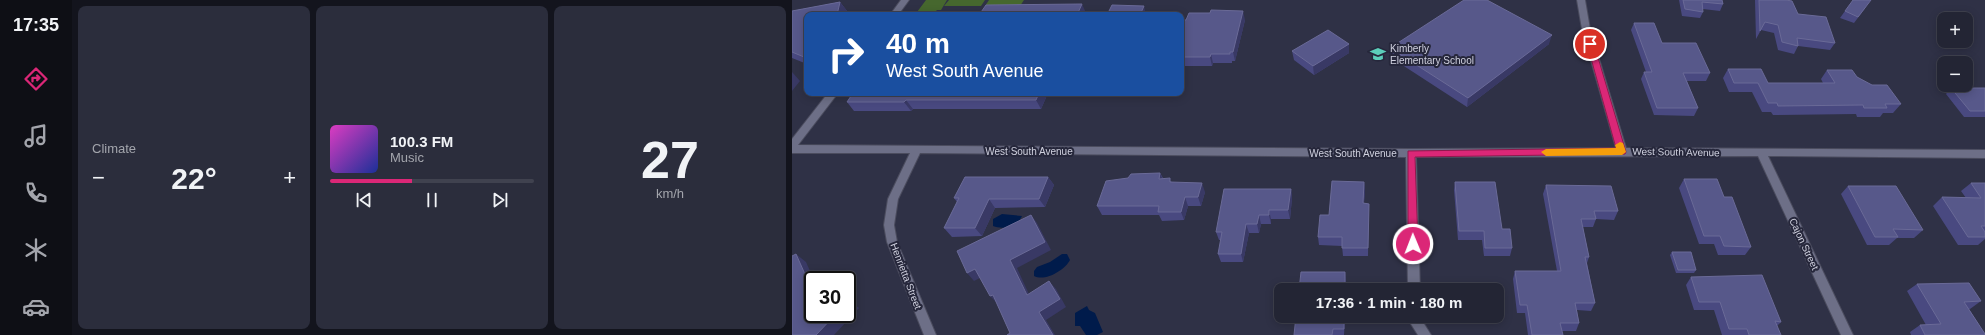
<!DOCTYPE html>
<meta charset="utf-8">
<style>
body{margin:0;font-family:Helvetica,sans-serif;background:#2b2d3c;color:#f1f3f6;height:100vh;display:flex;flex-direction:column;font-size:15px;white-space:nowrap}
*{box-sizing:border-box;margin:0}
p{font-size:13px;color:#a3a5ac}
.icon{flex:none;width:22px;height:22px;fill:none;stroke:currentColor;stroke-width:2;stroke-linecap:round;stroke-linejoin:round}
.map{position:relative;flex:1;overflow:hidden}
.side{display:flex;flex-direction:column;gap:6px;padding:6px;background:#13141d;width:720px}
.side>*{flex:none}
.guide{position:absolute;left:12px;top:12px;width:380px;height:84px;border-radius:8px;box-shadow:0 2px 10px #0003,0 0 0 1px #40424f;background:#1a4fa0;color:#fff;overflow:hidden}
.fabs{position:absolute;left:1145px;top:12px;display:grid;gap:8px}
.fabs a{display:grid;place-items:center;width:36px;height:36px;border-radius:8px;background:#232534;box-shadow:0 2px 10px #0003,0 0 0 1px #40424f;font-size:20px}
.speed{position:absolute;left:12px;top:271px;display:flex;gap:8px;font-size:20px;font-weight:700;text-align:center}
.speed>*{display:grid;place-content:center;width:52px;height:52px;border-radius:50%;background:#232534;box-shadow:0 2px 10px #0003,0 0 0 1px #40424f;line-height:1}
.speed .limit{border:2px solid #111;border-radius:6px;background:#fff;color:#111}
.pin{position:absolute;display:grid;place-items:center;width:34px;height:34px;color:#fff;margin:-17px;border:2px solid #fff;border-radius:50%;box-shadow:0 1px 4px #0007}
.me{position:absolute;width:44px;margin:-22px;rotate:359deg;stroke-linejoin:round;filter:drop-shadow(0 0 3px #0008)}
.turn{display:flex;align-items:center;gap:14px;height:84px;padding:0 16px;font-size:18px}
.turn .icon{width:52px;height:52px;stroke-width:2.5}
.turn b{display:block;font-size:28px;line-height:34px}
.big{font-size:30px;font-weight:700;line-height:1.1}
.side .card{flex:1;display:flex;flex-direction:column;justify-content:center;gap:6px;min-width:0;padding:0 14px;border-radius:8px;background:#2b2d3c}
.side .dial{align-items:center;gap:0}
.dial b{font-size:52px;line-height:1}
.song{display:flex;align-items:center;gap:12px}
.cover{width:48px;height:48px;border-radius:6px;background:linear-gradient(135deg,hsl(310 70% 55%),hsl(230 70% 35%))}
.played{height:4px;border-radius:2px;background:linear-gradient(90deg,#db2777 40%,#40424f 40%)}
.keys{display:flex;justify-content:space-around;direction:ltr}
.heat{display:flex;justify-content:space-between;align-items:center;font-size:22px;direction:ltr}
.side .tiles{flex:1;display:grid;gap:6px;grid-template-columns:repeat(3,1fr)}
.trip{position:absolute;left:482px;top:283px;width:230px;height:40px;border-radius:8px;background:#232534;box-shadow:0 2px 10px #0003,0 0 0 1px #40424f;font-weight:700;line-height:40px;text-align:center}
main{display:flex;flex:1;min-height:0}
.dock{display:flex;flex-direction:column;width:72px;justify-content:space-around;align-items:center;background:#0e0f15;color:#a3a5ac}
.dock .icon{width:28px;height:28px}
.dock .selected{color:#db2777}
.dock b{font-size:18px;color:#f1f3f6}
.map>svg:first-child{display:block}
</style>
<main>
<nav class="dock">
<b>17:35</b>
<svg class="icon selected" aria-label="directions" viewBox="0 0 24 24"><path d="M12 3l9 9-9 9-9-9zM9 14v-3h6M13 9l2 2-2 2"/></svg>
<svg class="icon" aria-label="music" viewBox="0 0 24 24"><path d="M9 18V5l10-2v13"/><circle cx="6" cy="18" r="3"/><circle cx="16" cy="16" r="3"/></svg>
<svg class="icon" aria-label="phone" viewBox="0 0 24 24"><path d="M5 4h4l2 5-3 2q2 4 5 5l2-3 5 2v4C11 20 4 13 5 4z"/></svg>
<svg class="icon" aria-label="climate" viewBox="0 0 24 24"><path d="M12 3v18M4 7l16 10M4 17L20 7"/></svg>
<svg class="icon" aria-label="car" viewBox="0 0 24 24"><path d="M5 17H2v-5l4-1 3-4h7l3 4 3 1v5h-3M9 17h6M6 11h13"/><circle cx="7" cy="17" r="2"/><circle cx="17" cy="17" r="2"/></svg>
</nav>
<section class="side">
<div class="tiles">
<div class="card"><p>Climate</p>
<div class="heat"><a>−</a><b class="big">22°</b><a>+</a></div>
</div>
<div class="card">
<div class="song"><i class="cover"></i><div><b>100.3 FM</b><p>Music</p></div></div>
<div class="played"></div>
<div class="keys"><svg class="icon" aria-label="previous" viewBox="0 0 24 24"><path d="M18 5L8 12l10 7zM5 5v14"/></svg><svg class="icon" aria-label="pause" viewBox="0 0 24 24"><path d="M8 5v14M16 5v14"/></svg><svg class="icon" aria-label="next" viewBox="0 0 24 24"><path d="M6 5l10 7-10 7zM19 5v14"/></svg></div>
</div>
<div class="card dial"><b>27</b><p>km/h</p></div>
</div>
</section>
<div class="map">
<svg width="1193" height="335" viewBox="0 0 1193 335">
<rect width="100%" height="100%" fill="#2f3146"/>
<path fill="#46672e" d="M 134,0 L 155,0 L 149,10 L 145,10 L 143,12 L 125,12 Z
M 157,0 L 193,0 L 189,6 L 152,6 Z
M 197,0 L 232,0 L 228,6 L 193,6 Z"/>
<path fill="#001b4b" d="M 210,214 L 230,216 C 225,227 211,230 201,226 L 201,219 Z
M 270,254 L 275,254 L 278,260 C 273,270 253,282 242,276 L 242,271 L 245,267 L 258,262 Z
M 295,306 L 297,310 L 303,313 L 311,332 L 305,335 L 294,335 L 288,326 L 283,326 L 283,313 Z"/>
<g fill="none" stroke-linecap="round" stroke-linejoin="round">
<defs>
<path id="minor" d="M 109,0 L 117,0 L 106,15 L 98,15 Z
M 785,0 L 793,0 L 798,29 L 834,148 L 1193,150 L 1193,158 L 976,156 L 1061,335 L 1049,335 L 966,156 L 624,157 L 628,290 L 616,290 L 614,157 L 128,153 L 106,199 L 102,225 L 105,242 L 144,335 L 132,335 L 95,242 L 92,225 L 96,199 L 118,153 L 0,153 L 0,139 L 36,93 L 46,93 L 6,145 L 619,149 L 824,148 L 790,29 Z
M 617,316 L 629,316 L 629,319 L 639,335 L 626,335 L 619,324 Z"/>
</defs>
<use href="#minor" stroke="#4b4c5e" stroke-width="2"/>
<use href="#minor" fill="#6d6f87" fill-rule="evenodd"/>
</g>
<path fill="#494980" d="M 887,0 L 930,0 L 931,4 L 928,11 L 911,9 L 911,12 L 908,18 L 890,16 Z
M 963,0 L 994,0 L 1006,14 L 1043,43 L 1038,50 L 1006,46 L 1002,54 L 986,50 L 982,33 L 969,30 L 964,39 Z
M 48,2 L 55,11 L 15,15 L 15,64 L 0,58 L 0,11 Z
M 1074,7 L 1062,23 L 1048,18 L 1053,11 Z
M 453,20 L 443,61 L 440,61 L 440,63 L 421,63 L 420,66 L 389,66 L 389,30 Z
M 842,23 L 870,43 L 918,73 L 914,81 L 895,81 L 906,108 L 902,116 L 862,115 L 849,79 L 852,72 L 854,72 L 839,30 Z
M 557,44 L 557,53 L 522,75 L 502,60 L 500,51 Z
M 757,44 L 675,107 L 598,57 L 598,48 Z
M 936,69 L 976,83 L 1031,83 L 1029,79 L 1035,70 L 1065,77 L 1109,104 L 1101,113 L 1091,113 L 1088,117 L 1065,117 L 1064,114 L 981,115 L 979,112 L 970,112 L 960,92 L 937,92 L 931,78 Z
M 1159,88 L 1193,88 L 1193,117 L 1172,117 L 1154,94 Z
M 61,93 L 256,93 L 249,109 L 121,109 L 119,111 L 62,111 L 55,102 Z
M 286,93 L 324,93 L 323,95 L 287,95 Z
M 368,173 L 371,178 L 380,182 L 413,192 L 409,206 L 396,206 L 392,220 L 370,221 L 367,215 L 310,215 L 305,206 L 336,178 Z
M 256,177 L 262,185 L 253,207 L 203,208 L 190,236 L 160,237 L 152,228 L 165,202 L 162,198 Z
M 892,179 L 932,197 L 959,247 L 953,255 L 926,255 L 922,244 L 907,244 L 887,188 Z
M 572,182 L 573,191 L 572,203 L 577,204 L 576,256 L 551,256 L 550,246 L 527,245 L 526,237 L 537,215 Z
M 663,182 L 710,229 L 720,248 L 718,256 L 692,256 L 690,240 L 666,240 L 662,190 Z
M 1179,183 L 1193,183 L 1193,239 L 1186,245 L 1166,245 L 1141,206 L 1150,197 L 1174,198 L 1169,191 Z
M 754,185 L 826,211 L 822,220 L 804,219 L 801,227 L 791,227 L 797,257 L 795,263 L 803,303 L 799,311 L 785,310 L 787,323 L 784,331 L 770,331 L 771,335 L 736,335 L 733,313 L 725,313 L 721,279 L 723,271 L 765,271 L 751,194 Z
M 1056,186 L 1131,230 L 1122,238 L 1105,238 L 1097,245 L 1075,245 L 1049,194 Z
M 499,189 L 500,198 L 498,219 L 479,219 L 479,224 L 469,224 L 467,233 L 457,233 L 451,262 L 429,262 L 426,254 L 429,240 L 427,240 L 424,232 Z
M 880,252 L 904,270 L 902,273 L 884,273 L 878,255 Z
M 899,277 L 989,322 L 985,326 L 989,335 L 930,335 L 922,310 L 902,310 L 894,285 Z
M 1125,284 L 1189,301 L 1178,309 L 1177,309 L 1193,335 L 1119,335 L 1118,332 L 1128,325 L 1134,325 L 1115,291 Z
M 553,316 L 552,335 L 502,335 Z"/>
<path fill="#393965" d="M 48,2 L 55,11 L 54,15 L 45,15 Z
M 290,4 L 294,13 L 294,15 L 285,15 Z
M 352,6 L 354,15 L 348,15 Z
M 451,11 L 453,20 L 443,61 L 441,52 Z
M 760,35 L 757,44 L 675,107 L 676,98 Z
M 557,44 L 557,53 L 522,75 L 521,66 Z
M 15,53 L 15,60 L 12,57 Z
M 419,54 L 421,63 L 420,66 L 418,57 Z
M 0,72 L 8,81 L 0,91 Z
M 247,93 L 256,93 L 249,109 L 244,100 Z
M 114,100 L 121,109 L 119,111 L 112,102 Z
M 368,173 L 372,182 L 367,179 Z
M 256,177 L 262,185 L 253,207 L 247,199 Z
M 572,182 L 573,191 L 571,212 L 571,203 Z
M 410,183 L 413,192 L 409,206 L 406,197 Z
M 499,189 L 500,198 L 498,219 L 496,210 Z
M 393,197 L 396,206 L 392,220 L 389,212 Z
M 197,199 L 203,208 L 190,236 L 183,228 Z
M 477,210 L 479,219 L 479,224 L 477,215 Z
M 239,215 L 245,223 L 259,250 L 225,268 L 241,303 L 235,295 L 218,260 Z
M 467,215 L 469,224 L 467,233 L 465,224 Z
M 454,224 L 457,233 L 451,262 L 449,254 Z
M 4,254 L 14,262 L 22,280 L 21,280 L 21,288 L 16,281 Z
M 183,269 L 190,277 L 182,281 L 175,273 Z
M 553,272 L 554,280 L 554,290 L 553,290 Z
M 257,281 L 264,289 L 274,307 L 254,320 L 263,335 L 261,335 L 247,312 Z
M 201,295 L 206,304 L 198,296 Z
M 57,300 L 67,308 L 42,335 L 24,335 L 44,314 L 55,314 L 55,302 Z
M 552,316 L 553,316 L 552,335 Z"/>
<path fill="#57588a" stroke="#6a6a97" d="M 672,0 L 695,0 L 760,35 L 676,98 L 598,48 Z
M 891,0 L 930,0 L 931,4 L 910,2 L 911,12 L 893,9 Z
M 967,0 L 994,0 L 1000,1 L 1006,14 L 1034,17 L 1043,43 L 1005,38 L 1006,46 L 990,42 L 986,25 L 973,22 L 968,31 Z
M 1061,0 L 1079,0 L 1066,17 L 1053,11 Z
M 48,2 L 45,15 L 15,15 L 15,53 L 12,57 L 0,52 L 0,11 Z
M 290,4 L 285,15 L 187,15 L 194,5 Z
M 320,5 L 352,6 L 348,15 L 315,15 Z
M 419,10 L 451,11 L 441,52 L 438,52 L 438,54 L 419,54 L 418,57 L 389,57 L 389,30 L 392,20 L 394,20 L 397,13 L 418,13 Z
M 842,23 L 862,23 L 870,43 L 904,43 L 918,73 L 891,73 L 906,108 L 865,108 L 852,72 L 860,72 Z
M 536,30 L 557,44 L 521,66 L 500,51 Z
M 936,69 L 969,69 L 976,83 L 1043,83 L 1035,70 L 1060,70 L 1065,77 L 1080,85 L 1095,85 L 1109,104 L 1093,104 L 1095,108 L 1072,108 L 1071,105 L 986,106 L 985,103 L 976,103 L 966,83 L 942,83 Z
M 1159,88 L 1193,88 L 1193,111 L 1178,111 Z
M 61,93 L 247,93 L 244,100 L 114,100 L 112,102 L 55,102 Z
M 368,173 L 367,179 L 378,178 L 378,182 L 410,183 L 406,197 L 393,197 L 389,212 L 366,212 L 367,206 L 305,206 L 314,181 L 336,178 L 339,174 Z
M 173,177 L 256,177 L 247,199 L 197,199 L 183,228 L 152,228 L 167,198 L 162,198 Z
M 892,179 L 925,179 L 932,197 L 940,197 L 959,247 L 932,246 L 928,236 L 912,236 Z
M 540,181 L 572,182 L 571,203 L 577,204 L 576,248 L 550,248 L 550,237 L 526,237 L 528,215 L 537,215 Z
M 663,182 L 703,182 L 710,229 L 718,229 L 720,248 L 693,248 L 692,231 L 667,231 Z
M 1179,183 L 1193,183 L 1193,226 L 1189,226 L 1193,232 L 1193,237 L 1176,237 L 1150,197 L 1189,198 Z
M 754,185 L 819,186 L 826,211 L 802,211 L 804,219 L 789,219 L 797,257 L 793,257 L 803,303 L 783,303 L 787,323 L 768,323 L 771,335 L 740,335 L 735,305 L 728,305 L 723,271 L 769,271 Z
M 1056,186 L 1104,186 L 1131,230 L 1101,229 L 1106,237 L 1083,237 Z
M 432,189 L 499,189 L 496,210 L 477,210 L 477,215 L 467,215 L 465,224 L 454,224 L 449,254 L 426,254 L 430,232 L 424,232 Z
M 239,215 L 253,242 L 218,260 L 235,295 L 257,281 L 268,299 L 247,312 L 261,335 L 215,335 L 218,333 L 201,295 L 198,296 L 183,269 L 175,273 L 165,251 Z
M 880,252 L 899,252 L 904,270 L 886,270 Z
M 4,254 L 16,281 L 21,288 L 21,314 L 44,314 L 24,335 L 0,335 L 0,256 Z
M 509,272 L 553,272 L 553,290 L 507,290 Z
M 970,275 L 989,322 L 983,321 L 989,335 L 957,335 L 955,329 L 937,329 L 928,302 L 907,302 L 899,277 Z
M 1177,283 L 1189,301 L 1172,302 L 1193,334 L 1193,335 L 1133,335 L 1128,325 L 1149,324 L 1125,284 Z
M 504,316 L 552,316 L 552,329 L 541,329 L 540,335 L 502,335 Z"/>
<path fill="#db2777" stroke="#8e194d" d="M 798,42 L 802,44 L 834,152 L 833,154 L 623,157 L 626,244 L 624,247 L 617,247 L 616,244 L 616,151 L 824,148 L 795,44 Z"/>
<path fill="#f59e0b" d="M 828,142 L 831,143 L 834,152 L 830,155 L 754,156 L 749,152 L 754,149 L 824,148 L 823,145 Z"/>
<defs>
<symbol id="school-bare" viewBox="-9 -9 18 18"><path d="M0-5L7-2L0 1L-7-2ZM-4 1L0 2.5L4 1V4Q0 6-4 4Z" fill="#5cceba" stroke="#26273b" stroke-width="2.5" paint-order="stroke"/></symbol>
</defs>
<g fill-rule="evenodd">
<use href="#school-bare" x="575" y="43" width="22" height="22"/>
</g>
<g text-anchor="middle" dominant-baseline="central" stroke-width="4" stroke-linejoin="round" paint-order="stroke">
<g font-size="10" fill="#cfd0de" stroke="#26273b" text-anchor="start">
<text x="598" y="48">Kimberly<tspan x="598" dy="12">Elementary School</tspan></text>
</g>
<g font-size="10" fill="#cfd0de" stroke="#26273b">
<text x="237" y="151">West South Avenue</text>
<text transform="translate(884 152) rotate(1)">West South Avenue</text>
<text x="561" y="153">West South Avenue</text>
<text transform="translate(1012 244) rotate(65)">Cajon Street</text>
<text transform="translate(114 276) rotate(69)">Henrietta Street</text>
</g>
</g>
</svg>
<div class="fabs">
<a>+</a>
<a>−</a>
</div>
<div class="speed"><div class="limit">30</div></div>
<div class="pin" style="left:798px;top:44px;background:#d93025"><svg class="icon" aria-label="arrive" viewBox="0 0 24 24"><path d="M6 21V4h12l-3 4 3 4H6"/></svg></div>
<svg class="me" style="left:621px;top:244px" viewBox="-20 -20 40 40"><circle r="17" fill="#db2777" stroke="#fff" stroke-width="3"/><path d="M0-11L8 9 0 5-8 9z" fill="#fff"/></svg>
<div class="trip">17:36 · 1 min · 180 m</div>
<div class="guide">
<div class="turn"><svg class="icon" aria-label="right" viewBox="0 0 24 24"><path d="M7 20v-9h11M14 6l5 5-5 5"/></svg><div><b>40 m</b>West South Avenue</div></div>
</div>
</div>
</main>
